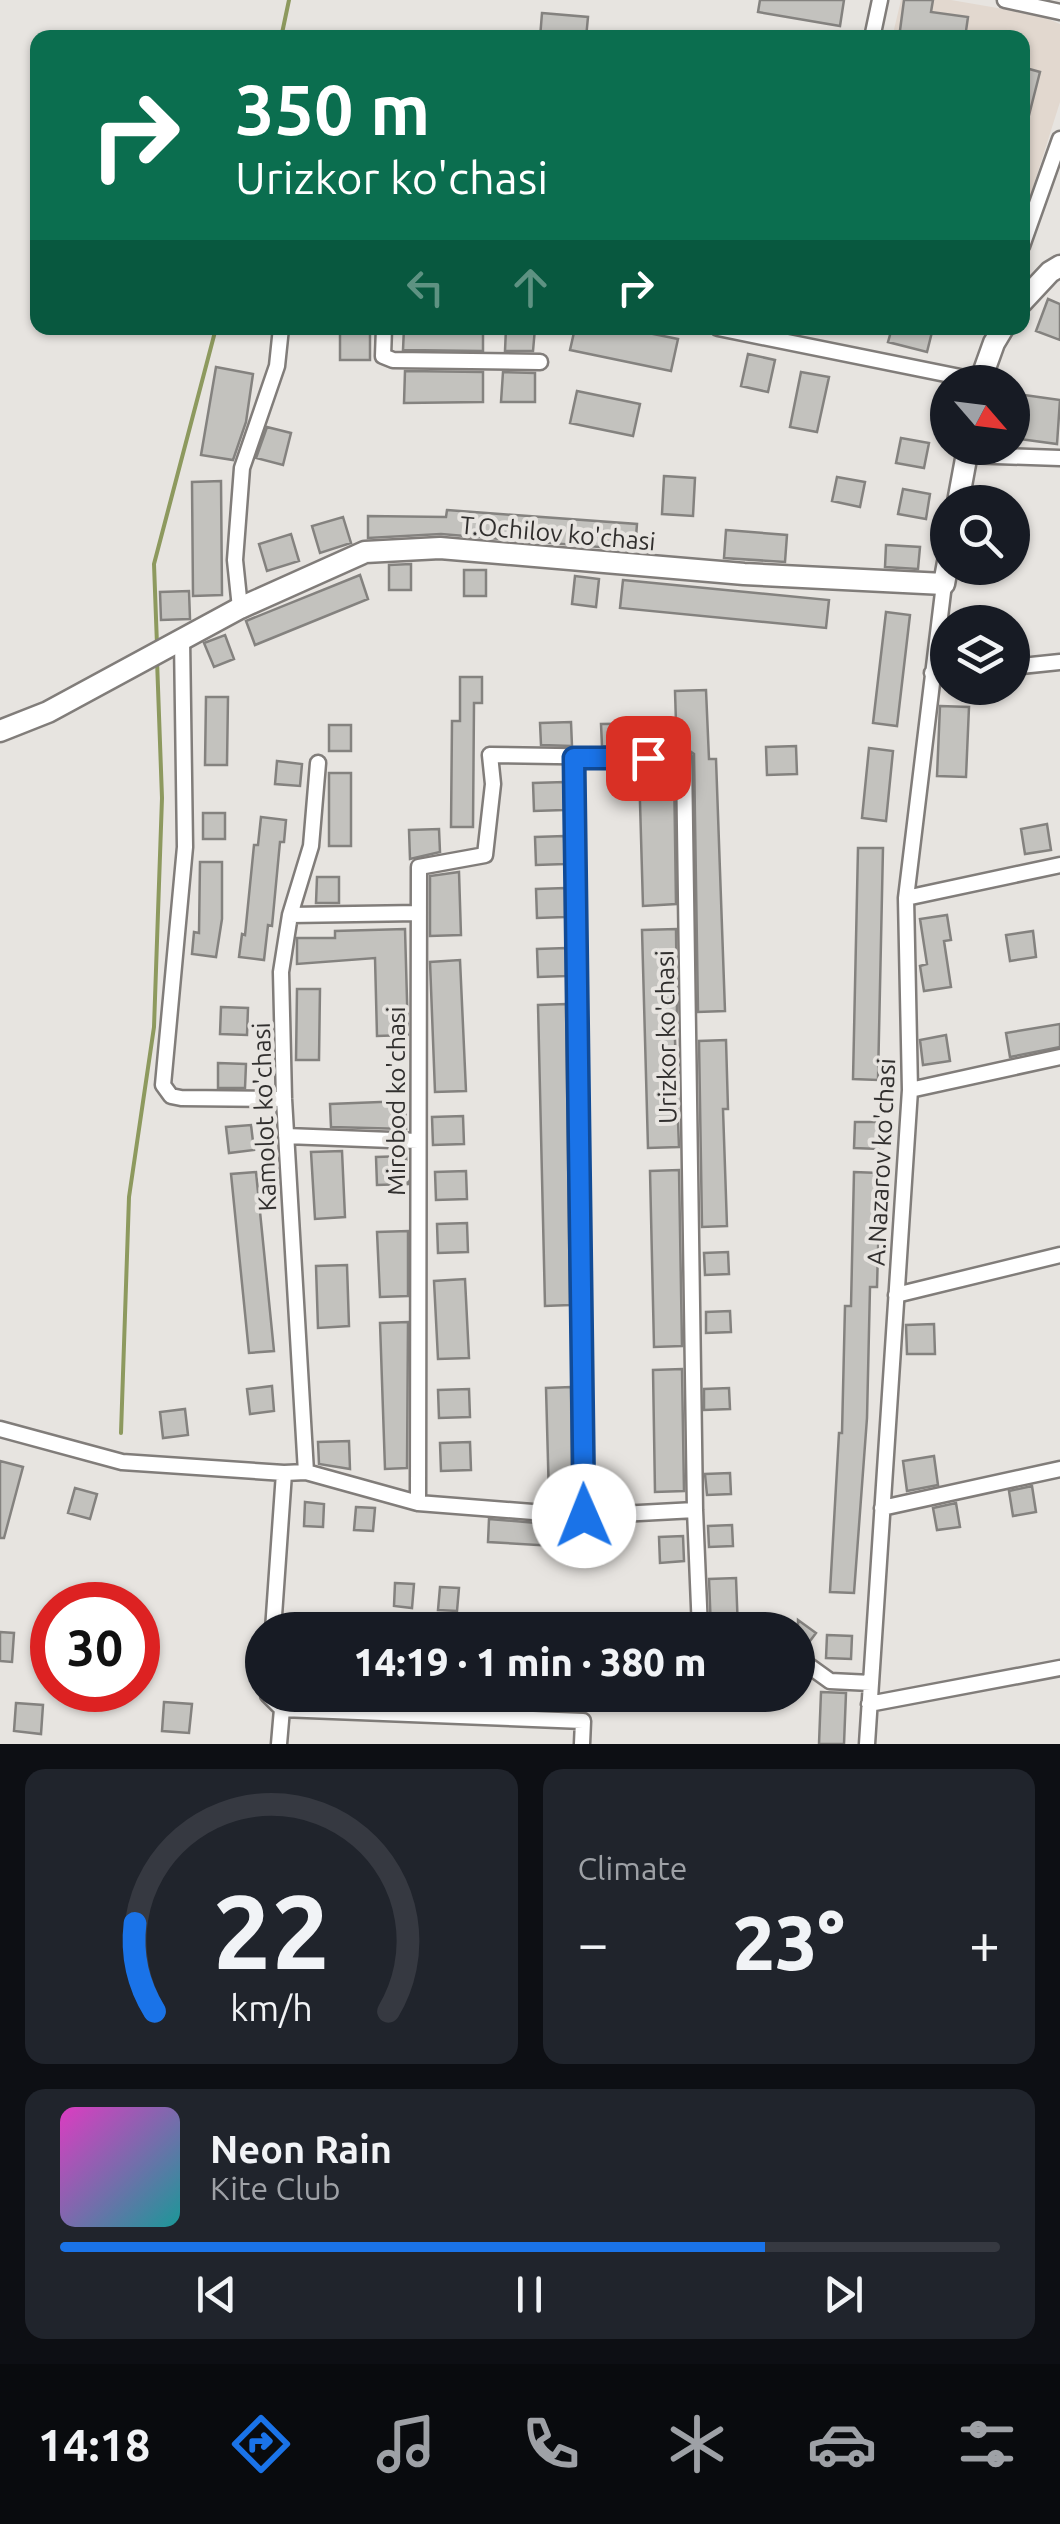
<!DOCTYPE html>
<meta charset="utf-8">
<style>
body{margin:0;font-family:Ubuntu,sans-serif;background:#20242c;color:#f1f3f6;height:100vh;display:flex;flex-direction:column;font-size:38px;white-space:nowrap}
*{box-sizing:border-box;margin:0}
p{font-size:32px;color:#9ea1a6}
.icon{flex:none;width:55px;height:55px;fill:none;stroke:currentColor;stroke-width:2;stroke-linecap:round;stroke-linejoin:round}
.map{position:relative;height:1744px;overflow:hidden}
.side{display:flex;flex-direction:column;gap:25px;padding:25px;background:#0d0f14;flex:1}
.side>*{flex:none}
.top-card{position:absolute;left:30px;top:30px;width:1000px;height:305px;border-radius:20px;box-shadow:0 2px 8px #0004;background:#0b6e4f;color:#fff;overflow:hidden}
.needle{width:65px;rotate:118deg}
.fabs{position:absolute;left:930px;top:365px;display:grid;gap:20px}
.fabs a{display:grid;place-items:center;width:100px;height:100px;border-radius:50%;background:#171b24;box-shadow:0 2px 8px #0004;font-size:50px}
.speed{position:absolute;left:30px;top:1582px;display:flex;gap:20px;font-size:50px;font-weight:700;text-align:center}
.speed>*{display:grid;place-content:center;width:130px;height:130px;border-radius:50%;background:#171b24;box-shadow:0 2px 8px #0004;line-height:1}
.speed .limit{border:15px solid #d22;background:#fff;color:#111}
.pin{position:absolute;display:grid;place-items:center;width:85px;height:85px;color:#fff;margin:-42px;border-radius:20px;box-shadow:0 5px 15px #0006}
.me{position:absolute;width:110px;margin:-55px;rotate:359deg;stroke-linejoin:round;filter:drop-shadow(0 0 8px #0008)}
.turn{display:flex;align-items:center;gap:35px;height:210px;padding:0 40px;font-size:45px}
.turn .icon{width:130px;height:130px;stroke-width:2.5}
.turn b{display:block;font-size:70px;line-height:85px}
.lanes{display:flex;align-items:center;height:95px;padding:0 40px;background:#0003;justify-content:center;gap:50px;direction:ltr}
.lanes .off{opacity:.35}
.big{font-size:75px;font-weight:800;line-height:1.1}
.side .widget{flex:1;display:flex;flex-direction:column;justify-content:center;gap:15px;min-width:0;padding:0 35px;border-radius:20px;background:#20242c}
.side .dial{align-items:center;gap:0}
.dial svg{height:260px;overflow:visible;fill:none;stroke:#363941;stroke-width:7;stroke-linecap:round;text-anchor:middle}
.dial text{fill:#f1f3f6;stroke:none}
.song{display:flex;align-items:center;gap:30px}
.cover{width:120px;height:120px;border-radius:15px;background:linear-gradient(135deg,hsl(310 70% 55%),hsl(180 70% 35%))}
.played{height:10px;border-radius:5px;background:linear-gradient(90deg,#1a73e8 75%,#363941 75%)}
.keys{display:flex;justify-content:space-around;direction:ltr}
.heat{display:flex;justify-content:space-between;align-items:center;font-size:55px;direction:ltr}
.side .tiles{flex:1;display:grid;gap:25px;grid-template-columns:1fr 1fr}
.widget:last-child{grid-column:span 2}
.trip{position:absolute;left:245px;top:1612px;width:570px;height:100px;border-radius:50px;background:#171b24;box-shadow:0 2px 8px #0004;font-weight:800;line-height:100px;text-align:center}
.tabs{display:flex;height:160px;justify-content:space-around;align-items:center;background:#090b0e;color:#9ea1a6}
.tabs .icon{width:70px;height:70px}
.tabs .current{color:#1a73e8}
.tabs b{font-size:45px;color:#f1f3f6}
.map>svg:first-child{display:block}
</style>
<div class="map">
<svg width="1060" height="1744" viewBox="0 0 1060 1744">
<rect width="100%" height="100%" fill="#e7e4e0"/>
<path fill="#e2d8cf" d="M 901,0 L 951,0 L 1039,15 L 1060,24 L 1060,102 L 1023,219 L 1022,38 L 892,38 Z"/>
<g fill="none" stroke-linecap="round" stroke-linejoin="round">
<path stroke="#8d995e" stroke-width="4" d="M 281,38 L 289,0
M 157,645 L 154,564 L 216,328
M 121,1433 L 129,1197 L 154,1027 L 162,798 L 157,660"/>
</g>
<path fill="#c3c2be" stroke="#84827f" stroke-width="2.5" d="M 760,0 L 844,0 L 840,26 L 758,12 Z
M 904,0 L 933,0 L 931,12 L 968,17 L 965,38 L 899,38 Z
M 542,13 L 588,17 L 586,38 L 540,38 Z
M 1022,67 L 1040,72 L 1027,123 L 1022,123 Z
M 1048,299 L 1060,304 L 1060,340 L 1036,331 Z
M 340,328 L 370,328 L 370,360 L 340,360 Z
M 404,328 L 483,328 L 483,351 L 403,350 Z
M 506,328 L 535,328 L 533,351 L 505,351 Z
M 575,328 L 624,328 L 678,339 L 671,371 L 570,350 Z
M 892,328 L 933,328 L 927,352 L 888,342 Z
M 748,354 L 775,360 L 768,392 L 741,386 Z
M 216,367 L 253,374 L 246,422 L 233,460 L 201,455 Z
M 405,371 L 483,372 L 483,402 L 404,403 Z
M 503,372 L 535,373 L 535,402 L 501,402 Z
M 801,372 L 829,377 L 817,432 L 790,427 Z
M 577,391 L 640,404 L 633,436 L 570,423 Z
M 1017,394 L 1060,400 L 1057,444 L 1012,438 Z
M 267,427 L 291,433 L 283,465 L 256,458 Z
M 901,438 L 929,443 L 924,468 L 896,463 Z
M 664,476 L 695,478 L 693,516 L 662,514 Z
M 837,477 L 865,482 L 860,507 L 832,501 Z
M 221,481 L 222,595 L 193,596 L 192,482 Z
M 903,489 L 930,494 L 926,519 L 898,514 Z
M 447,510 L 637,524 L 635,550 L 441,534 L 368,538 L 368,516 L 446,517 Z
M 343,517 L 351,543 L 320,553 L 312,526 Z
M 726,530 L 787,535 L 785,562 L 724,558 Z
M 291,534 L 299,561 L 267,571 L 259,544 Z
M 886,545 L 920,547 L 918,569 L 885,567 Z
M 411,564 L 411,590 L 389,590 L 389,565 Z
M 464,570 L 486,570 L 486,596 L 464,596 Z
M 360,575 L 368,599 L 255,645 L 246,621 Z
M 575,576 L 599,579 L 596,607 L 572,604 Z
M 623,580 L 829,600 L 826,628 L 620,608 Z
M 189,591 L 190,619 L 161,620 L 160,592 Z
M 886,612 L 910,615 L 897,726 L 873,723 Z
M 225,635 L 234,659 L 214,667 L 204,643 Z
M 460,677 L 482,677 L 482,703 L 474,703 L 473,827 L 451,827 L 452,721 L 460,721 Z
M 706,690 L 709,759 L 716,759 L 725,1011 L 698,1012 L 694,754 L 684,747 L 602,746 L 601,724 L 676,723 L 675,691 Z
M 206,697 L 228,697 L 227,765 L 205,765 Z
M 940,706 L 969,707 L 966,777 L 937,776 Z
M 571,722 L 572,746 L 541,745 L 540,723 Z
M 329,725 L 351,725 L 351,751 L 329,751 Z
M 796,746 L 797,774 L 767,775 L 766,747 Z
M 869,748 L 893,751 L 886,821 L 862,818 Z
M 277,761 L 302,764 L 300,786 L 275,784 Z
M 639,768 L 674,768 L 676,904 L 643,906 Z
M 329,773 L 351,773 L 351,846 L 329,846 Z
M 564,782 L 564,810 L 534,811 L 533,783 Z
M 203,813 L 225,813 L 225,839 L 203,839 Z
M 261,817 L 286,820 L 284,842 L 280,842 L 272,926 L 268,925 L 264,960 L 239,957 L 242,934 L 245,935 L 254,845 L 258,845 Z
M 1047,824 L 1051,850 L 1025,854 L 1021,829 Z
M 439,829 L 440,852 L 410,859 L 409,830 Z
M 564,836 L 565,864 L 536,865 L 535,837 Z
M 858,848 L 883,848 L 878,1080 L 853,1079 Z
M 200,862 L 222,862 L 222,919 L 216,957 L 192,954 L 194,932 L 199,933 Z
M 459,872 L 461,935 L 430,936 L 430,876 Z
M 317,877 L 339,877 L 339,903 L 316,903 Z
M 565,888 L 565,917 L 537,918 L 536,889 Z
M 947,915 L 951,940 L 944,941 L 951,987 L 924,991 L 920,966 L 927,964 L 920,919 Z
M 405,929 L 408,1035 L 377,1036 L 375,958 L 297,964 L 297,938 L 335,938 L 335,931 Z
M 676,929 L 677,1013 L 674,1013 L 679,1147 L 648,1148 L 642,930 Z
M 1033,931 L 1036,957 L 1010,961 L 1006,935 Z
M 566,948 L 566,976 L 538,977 L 537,949 Z
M 460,960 L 466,1091 L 435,1092 L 430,962 Z
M 297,989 L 320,989 L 319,1060 L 296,1060 Z
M 566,1004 L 570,1305 L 545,1306 L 538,1005 Z
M 221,1007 L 248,1008 L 247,1035 L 220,1034 Z
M 1060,1024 L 1060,1047 L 1010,1057 L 1006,1033 Z
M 946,1035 L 950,1061 L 923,1065 L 920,1040 Z
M 726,1040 L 728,1109 L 723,1109 L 727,1226 L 702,1227 L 699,1041 Z
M 218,1063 L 246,1064 L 245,1088 L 218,1088 Z
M 405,1101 L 406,1129 L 331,1127 L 330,1104 Z
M 463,1116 L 464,1144 L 433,1145 L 432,1117 Z
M 855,1122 L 880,1122 L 879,1149 L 854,1148 Z
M 251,1125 L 254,1150 L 229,1153 L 226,1127 Z
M 342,1151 L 345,1217 L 315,1219 L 311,1152 Z
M 406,1156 L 408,1184 L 377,1185 L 376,1157 Z
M 679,1170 L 682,1346 L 654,1347 L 650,1171 Z
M 466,1171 L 467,1199 L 436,1200 L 435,1172 Z
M 256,1172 L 274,1351 L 249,1353 L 231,1174 Z
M 854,1172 L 879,1173 L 879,1214 L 877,1287 L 870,1287 L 867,1418 L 854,1593 L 830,1592 L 839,1433 L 842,1433 L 845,1306 L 851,1306 Z
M 467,1223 L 468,1252 L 438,1253 L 437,1224 Z
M 408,1231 L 408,1296 L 380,1297 L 377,1232 Z
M 728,1252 L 729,1274 L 705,1275 L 704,1253 Z
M 347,1265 L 349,1326 L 318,1328 L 316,1266 Z
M 465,1279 L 469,1358 L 438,1359 L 434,1281 Z
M 730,1311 L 731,1332 L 706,1333 L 706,1312 Z
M 408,1322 L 407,1468 L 385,1469 L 380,1323 Z
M 934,1324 L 935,1354 L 907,1354 L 906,1325 Z
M 682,1369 L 684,1491 L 655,1492 L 653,1370 Z
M 272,1386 L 274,1411 L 250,1414 L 247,1389 Z
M 571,1387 L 572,1497 L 549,1498 L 546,1388 Z
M 729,1388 L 730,1409 L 704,1410 L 704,1389 Z
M 469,1389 L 470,1417 L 439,1418 L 438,1390 Z
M 185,1409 L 188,1435 L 163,1438 L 160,1412 Z
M 349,1441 L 350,1469 L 319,1464 L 318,1442 Z
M 470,1442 L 471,1470 L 441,1471 L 440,1443 Z
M 934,1456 L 938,1485 L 907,1491 L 903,1461 Z
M 0,1461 L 23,1467 L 4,1538 L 0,1538 Z
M 730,1473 L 731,1494 L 707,1495 L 705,1474 Z
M 1032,1486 L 1036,1512 L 1013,1516 L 1009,1491 Z
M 75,1488 L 97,1494 L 90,1519 L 68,1513 Z
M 305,1502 L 324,1504 L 323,1527 L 304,1526 Z
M 956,1503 L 960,1527 L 937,1530 L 933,1508 Z
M 356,1507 L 375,1508 L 373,1531 L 354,1530 Z
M 489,1519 L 572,1526 L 571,1547 L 488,1542 Z
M 732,1525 L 733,1546 L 709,1547 L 708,1526 Z
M 683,1536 L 684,1561 L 660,1563 L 659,1537 Z
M 736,1578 L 738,1630 L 711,1630 L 709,1579 Z
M 395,1583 L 414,1584 L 412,1608 L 394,1606 Z
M 440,1587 L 459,1588 L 457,1611 L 438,1610 Z
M 798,1620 L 816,1633 L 804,1649 L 798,1648 Z
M 0,1632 L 14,1633 L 12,1662 L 0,1661 Z
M 827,1635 L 852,1636 L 851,1659 L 826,1658 Z
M 821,1692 L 846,1693 L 844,1744 L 819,1744 Z
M 482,1695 L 542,1695 L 541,1709 L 481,1706 Z
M 164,1702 L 192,1704 L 189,1733 L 162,1731 Z
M 16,1703 L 43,1705 L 41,1734 L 14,1731 Z"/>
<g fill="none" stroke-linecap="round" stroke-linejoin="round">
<defs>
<path id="street" d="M 1005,0 L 1060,12
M 872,38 L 880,0
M 1022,246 L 1060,139
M 384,328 L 383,356 L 393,360 L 540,362
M 718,328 L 980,381
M 966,455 L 1060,458
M 240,608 L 235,560 L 242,468 L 277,366 L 281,328
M 182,639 L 185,847 L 163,1085 L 171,1096 L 181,1098 L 284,1099
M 1012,667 L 1060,662
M 932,673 L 948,672
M 574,758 L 583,1516
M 906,898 L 1060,865
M 290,915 L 419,913
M 910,1090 L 1060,1057
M 286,1136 L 418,1141
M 896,1295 L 1060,1255
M 0,1429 L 122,1462 L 284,1473 L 306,1472 L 418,1503 L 583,1516 L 695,1510
M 306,1472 L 284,1099 L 281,972 L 290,915 L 311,846 L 318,763
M 418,1503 L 419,867 L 485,855 L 493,784 L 490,755 L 684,758 L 695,1510 L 700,1630
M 882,1508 L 1060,1469
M 273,1630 L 284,1473
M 798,1658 L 830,1681 L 871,1683
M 268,1695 L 282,1709 L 279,1744
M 869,1704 L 1060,1668
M 282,1709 L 583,1721 L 582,1744
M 867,1744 L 910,1090 L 906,898 L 944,584"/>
<path id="secondary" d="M 1022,302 L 1050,272 L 1060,266
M 980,382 L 994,343 L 1003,328
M 958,502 L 968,448
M 0,731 L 48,712 L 240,608 L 365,552 L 440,548 L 744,574 L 944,584 L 948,562"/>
</defs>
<use href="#street" stroke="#817d7a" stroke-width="19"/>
<use href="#secondary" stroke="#817d7a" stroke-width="25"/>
<use href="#street" stroke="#fff" stroke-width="14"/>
<use href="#secondary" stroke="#fff" stroke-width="20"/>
</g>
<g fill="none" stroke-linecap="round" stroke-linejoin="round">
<defs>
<path id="route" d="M 584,1516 L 574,758 L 648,758"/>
</defs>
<use href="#route" stroke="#114b97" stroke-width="25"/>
<use href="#route" stroke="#1a73e8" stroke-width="18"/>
</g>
<g text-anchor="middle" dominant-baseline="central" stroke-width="8" stroke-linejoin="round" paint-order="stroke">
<g font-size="25" fill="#312f2e" stroke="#e7e4e0">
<text transform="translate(558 533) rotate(5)">T.Ochilov ko'chasi</text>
<text transform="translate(666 1037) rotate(-91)">Urizkor ko'chasi</text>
<text transform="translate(396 1101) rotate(-90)">Mirobod ko'chasi</text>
<text transform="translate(264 1117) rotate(-92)">Kamolot ko'chasi</text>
<text transform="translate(881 1162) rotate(-87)">A.Nazarov ko'chasi</text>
</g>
</g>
</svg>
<div class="fabs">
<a><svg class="needle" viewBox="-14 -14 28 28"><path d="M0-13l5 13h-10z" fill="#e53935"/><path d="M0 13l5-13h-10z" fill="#9ea1a6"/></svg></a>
<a><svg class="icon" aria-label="search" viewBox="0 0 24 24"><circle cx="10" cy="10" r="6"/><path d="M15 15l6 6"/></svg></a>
<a><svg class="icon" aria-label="layers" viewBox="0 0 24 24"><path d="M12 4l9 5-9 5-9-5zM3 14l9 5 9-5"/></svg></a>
</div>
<div class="speed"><div class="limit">30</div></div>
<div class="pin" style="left:648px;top:758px;background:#d93025"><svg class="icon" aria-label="arrive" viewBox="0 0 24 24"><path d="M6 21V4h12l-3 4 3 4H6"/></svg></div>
<svg class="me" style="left:584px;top:1516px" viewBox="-20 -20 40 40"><circle r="19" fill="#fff"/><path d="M0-13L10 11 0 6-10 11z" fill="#1a73e8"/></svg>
<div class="trip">14:19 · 1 min · 380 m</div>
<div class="top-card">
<div class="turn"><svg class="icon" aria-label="right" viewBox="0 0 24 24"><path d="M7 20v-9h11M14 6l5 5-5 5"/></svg><div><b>350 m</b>Urizkor ko'chasi</div></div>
<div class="lanes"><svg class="icon off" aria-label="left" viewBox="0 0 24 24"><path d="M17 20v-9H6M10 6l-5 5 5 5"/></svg><svg class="icon off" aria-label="ahead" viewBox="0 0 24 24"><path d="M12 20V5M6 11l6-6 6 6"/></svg><svg class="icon" aria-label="right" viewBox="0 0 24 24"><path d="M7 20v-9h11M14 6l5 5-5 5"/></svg></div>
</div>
</div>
<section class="side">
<div class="tiles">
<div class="widget dial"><svg viewBox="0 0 100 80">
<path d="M14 69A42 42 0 1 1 86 69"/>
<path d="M14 69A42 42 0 0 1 8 42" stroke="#1a73e8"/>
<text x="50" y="56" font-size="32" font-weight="700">22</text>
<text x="50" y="72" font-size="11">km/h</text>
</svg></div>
<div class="widget"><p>Climate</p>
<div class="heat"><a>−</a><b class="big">23°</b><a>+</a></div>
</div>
<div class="widget">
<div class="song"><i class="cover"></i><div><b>Neon Rain</b><p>Kite Club</p></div></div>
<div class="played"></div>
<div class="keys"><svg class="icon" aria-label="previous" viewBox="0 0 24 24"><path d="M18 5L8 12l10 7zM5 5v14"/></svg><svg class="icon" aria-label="pause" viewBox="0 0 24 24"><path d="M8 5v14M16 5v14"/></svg><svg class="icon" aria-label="next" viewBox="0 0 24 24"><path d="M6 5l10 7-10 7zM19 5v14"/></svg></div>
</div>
</div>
</section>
<nav class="tabs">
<b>14:18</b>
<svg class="icon current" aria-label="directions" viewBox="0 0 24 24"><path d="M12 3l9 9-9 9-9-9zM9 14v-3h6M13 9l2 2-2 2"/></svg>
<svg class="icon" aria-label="music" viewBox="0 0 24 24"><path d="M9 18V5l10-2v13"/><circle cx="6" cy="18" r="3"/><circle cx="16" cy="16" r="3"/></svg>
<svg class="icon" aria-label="phone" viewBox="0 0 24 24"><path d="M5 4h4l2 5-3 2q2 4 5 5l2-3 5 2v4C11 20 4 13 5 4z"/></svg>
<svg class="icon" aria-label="climate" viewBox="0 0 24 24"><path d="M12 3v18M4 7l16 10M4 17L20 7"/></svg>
<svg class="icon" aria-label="car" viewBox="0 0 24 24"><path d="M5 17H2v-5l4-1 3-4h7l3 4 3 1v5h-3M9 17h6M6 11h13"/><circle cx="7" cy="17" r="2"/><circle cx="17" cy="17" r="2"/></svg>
<svg class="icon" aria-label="filters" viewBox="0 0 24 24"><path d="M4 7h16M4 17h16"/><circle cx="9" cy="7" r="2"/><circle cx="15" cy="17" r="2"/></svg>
</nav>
